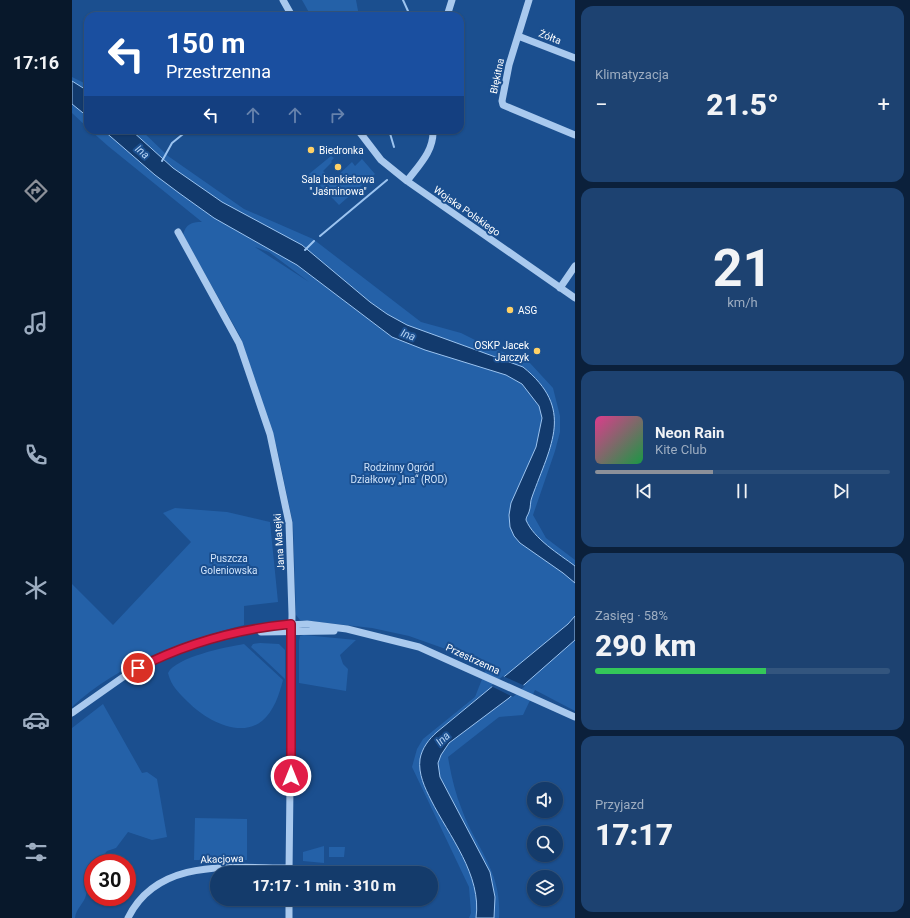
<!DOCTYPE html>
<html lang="pl">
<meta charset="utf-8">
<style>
body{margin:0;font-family:Roboto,sans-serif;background:#1d4271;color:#f1f3f6;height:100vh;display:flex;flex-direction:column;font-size:15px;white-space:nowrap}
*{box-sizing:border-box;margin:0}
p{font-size:13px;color:#9dadc1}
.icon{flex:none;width:22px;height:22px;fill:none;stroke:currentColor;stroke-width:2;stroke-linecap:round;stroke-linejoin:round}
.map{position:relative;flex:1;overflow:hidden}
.details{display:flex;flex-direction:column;gap:6px;padding:6px;background:#0b203b;width:335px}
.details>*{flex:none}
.hud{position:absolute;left:12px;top:12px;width:380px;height:122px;border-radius:12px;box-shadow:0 1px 3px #0004,0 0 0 1px #33557e;background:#1a4fa0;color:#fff;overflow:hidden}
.controls{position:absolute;left:455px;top:782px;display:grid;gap:8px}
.controls a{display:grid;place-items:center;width:36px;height:36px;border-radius:50%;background:#143b6b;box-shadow:0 1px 3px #0004,0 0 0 1px #33557e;font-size:20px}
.speed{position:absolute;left:12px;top:854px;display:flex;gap:8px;font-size:20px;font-weight:700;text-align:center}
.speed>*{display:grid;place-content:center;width:52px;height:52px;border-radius:50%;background:#143b6b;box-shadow:0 1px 3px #0004,0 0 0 1px #33557e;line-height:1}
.speed .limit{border:6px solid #d22;background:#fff;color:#111}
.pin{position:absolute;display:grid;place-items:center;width:34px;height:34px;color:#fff;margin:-17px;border:2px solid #fff;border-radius:50%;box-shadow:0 1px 4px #0007}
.me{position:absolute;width:44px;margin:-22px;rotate:0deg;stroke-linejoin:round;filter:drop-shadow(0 0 3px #0008)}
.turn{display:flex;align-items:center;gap:14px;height:84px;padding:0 16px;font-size:18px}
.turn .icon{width:52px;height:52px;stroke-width:2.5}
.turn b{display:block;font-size:28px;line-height:34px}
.lanes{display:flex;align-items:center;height:38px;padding:0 16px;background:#0003;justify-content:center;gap:20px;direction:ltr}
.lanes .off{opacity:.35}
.big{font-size:30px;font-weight:800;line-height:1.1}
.details .card{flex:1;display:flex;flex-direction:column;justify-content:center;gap:6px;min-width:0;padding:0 14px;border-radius:12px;background:#1d4271}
.details .dial{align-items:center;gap:0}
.dial b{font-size:52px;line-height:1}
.song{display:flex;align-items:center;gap:12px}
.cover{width:48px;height:48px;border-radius:6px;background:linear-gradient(135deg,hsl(330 70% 55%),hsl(140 70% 35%))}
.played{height:4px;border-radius:2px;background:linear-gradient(90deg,#8c9099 40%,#33557e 40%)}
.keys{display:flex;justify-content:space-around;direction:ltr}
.heat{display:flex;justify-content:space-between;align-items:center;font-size:22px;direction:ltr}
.charge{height:6px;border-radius:3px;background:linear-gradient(90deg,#34c759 58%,#33557e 0)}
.trip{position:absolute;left:138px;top:866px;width:228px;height:40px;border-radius:20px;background:#143b6b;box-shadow:0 1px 3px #0004,0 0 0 1px #33557e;font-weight:800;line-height:40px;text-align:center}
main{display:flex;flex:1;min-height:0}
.dock{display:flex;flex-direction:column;width:72px;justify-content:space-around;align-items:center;background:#08182b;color:#9dadc1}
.dock .icon{width:28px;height:28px}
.dock .current{color:#8c9099}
.dock b{font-size:18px;color:#f1f3f6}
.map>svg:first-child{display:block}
</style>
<main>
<nav class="dock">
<b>17:16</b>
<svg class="icon current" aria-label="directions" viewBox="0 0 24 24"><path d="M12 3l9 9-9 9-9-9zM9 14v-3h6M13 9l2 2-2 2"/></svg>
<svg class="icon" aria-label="music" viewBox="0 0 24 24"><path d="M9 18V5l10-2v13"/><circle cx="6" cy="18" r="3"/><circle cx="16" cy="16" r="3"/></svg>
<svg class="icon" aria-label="phone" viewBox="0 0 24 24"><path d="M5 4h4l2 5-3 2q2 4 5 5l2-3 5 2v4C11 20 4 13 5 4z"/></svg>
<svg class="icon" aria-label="climate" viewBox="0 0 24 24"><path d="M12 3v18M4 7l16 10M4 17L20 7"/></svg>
<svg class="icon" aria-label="car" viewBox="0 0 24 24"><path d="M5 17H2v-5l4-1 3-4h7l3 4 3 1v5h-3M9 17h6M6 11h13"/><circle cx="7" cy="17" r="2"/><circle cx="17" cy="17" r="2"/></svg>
<svg class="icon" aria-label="filters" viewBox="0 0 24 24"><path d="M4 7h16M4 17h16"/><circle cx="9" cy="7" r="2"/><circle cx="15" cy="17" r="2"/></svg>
</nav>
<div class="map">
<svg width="503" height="918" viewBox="0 0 503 918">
<rect width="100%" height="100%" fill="#1b4f8f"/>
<path fill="#2461a8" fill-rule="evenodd" d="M 230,0 L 284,0 L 287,16 L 239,16 Z
M 0,77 L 16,85 L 16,128 L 0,113 Z
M 18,130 L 69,130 L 96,156 L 172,209 L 241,239 L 349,322 L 389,333 L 415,346 L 457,362 L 481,388 L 488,416 L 488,432 L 483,451 L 461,515 L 474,538 L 503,560 L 503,711 L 463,690 L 451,715 L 427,717 L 376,757 C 379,775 383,793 390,810 C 405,850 430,871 427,918 L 397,918 L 399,913 L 397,887 L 340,767 L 345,749 L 351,739 L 403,697 L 416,664 L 337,636 L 300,628 L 228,620 L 224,615 L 221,524 L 205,448 L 168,336 L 111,235 C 114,224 119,222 130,222 L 36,146 ZM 183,247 L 197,252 L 237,282 Z
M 259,156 L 262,158 L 259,161 L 260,162 L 251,171 L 258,178 L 262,175 L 264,177 L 280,162 L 283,166 L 290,159 L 303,174 L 267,205 L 237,174 Z
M 103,508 L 155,512 L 198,522 L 206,602 L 172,606 L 172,625 C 111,641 47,663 0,707 L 0,584 L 41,625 L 119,542 L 91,513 Z
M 232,635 L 284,640 L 268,655 L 271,664 L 276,669 L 274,691 L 227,683 L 227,641 L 228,636 Z
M 188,643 L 207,644 L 213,650 L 213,679 L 179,647 L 181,644 Z
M 172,644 L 211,680 C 207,695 202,711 190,721 C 167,739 133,719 116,702 C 107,693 99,686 96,673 C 104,657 154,647 172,644 Z
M 31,704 L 70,773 L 75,772 L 85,779 L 95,837 L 80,840 L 56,832 L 44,848 L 35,851 L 25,863 L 21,863 L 21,867 C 14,875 17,885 14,895 C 12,904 4,908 3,918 L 0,918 L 0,728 Z
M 123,818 L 175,819 L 175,860 L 122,860 Z
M 252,846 L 252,863 L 231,861 L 231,852 Z
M 257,847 L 273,847 L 272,857 L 257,857 Z"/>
<path fill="#123a6d" stroke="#9cc4f0" d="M 0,81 L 16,91 L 16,117 L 0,104 Z
M 31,130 L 59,130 L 101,168 L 150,202 L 230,245 L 298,302 L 315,314 L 335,325 L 451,367 C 503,409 479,444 460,497 C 458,501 459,507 457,512 C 456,515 454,517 454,520 C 462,539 487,554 503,566 L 503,583 L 491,573 L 448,543 L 442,536 L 438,527 L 437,515 L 439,503 L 464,447 L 470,418 L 467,406 L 450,384 L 434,375 L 353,350 L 320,337 L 225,265 L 142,218 L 107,193 L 83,175 Z
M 503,616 L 503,640 L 437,698 L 377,743 L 369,755 L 366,763 L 368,777 L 418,872 L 423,897 L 422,918 L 404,918 C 410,875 377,836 359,800 C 353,788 346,774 348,759 C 350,748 357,739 365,732 L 496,624 Z"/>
<path fill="#1b4f8f" d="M 431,676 L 453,686 L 441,697 L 419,686 Z"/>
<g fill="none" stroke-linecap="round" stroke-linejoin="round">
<path stroke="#9cc4f0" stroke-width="2" d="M 331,0 L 336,11 L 335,16
M 317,130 L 322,147
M 90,161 L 100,143 L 116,130
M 248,236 L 315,180
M 233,250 L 242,241"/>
<path stroke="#a9c9ee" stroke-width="7" d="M 211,0 L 220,16
M 457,0 L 437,65 L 430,101 L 431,105 L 503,135
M 375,16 L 380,0
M 446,36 L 503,58
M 286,130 L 309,160 L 335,181 L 503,298
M 335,181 C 347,165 362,151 361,130
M 106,232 L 167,343 L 198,434 L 217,523 L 220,614 L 217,873
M 488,288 L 503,266
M 189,632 L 262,631
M 0,713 L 54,675 L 95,654 L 142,638 L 185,629 L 199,626 L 235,624 L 275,629 L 347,647 L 503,717
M 217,899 L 217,918
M 56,918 C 86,857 160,868 216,868"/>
</g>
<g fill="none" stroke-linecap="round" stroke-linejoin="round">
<defs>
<path id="route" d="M 66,668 C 113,644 166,629 219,624 L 219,776"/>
</defs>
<use href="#route" stroke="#92132f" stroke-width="10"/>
<use href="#route" stroke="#e11d48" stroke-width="7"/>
</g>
<g fill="#ffd166" stroke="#1b4f8f" stroke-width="1.5">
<circle cx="239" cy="150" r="4"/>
<circle cx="266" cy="167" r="4"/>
<circle cx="438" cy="310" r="4"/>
<circle cx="465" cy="351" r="4"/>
</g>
<g text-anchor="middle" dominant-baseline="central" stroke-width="4" stroke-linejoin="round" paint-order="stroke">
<g font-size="10" fill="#fff" stroke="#1b4f8f">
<text transform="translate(478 37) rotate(21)">Żółta</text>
<text transform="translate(425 76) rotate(-78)">Błękitna</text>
<text transform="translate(395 211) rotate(35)">Wojska Polskiego</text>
<text transform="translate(207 542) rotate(-94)">Jana Matejki</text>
<text transform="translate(401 659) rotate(25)">Przestrzenna</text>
<text transform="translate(150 859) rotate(-2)">Akacjowa</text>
</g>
<g font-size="10" fill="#fff" stroke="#1b4f8f" text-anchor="start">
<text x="247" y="150">Biedronka</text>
<text x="266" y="179" text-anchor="middle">Sala bankietowa<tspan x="266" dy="12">"Jaśminowa"</tspan></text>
<text x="446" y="310">ASG</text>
<text x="457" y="345" text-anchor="end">OSKP Jacek<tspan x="457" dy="12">Jarczyk</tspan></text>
</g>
<g font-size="10" fill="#cfe3fa" stroke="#1b4f8f">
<text x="327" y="467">Rodzinny Ogród<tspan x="327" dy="12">Działkowy „Ina“ (ROD)</tspan></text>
<text x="157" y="558">Puszcza<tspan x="157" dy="12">Goleniowska</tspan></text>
</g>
<g font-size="11" font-style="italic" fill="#b5d3f5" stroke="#1b4f8f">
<text transform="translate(70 152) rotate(40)">Ina</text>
<text transform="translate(336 335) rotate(21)">Ina</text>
<text transform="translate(371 739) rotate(-44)">Ina</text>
</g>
</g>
</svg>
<div class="controls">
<a><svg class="icon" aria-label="sound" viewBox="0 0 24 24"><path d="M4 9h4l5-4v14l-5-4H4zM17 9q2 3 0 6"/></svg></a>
<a><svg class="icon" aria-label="search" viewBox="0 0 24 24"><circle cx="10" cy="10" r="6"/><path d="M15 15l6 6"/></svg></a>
<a><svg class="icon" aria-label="layers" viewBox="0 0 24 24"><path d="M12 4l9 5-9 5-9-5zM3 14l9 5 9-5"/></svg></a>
</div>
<div class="speed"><div class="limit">30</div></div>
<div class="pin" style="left:66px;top:668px;background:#d93025"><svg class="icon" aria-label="arrive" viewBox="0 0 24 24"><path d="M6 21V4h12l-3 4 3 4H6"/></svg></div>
<svg class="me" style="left:219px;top:776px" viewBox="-20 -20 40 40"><circle r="17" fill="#e11d48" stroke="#fff" stroke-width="3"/><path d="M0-11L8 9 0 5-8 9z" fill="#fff"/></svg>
<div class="trip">17:17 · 1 min · 310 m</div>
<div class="hud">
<div class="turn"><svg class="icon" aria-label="left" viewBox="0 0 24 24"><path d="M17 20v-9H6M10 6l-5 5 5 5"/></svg><div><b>150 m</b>Przestrzenna</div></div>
<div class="lanes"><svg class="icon" aria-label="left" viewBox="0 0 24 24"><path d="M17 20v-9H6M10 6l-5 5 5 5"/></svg><svg class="icon off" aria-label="ahead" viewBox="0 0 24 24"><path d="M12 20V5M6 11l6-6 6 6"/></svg><svg class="icon off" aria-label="ahead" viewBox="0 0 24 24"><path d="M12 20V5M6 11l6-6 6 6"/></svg><svg class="icon off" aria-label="right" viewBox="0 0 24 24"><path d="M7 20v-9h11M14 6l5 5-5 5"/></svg></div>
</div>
</div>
<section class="details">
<div class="card"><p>Klimatyzacja</p>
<div class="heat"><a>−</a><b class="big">21.5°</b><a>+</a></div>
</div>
<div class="card dial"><b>21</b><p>km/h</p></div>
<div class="card">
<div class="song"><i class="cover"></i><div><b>Neon Rain</b><p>Kite Club</p></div></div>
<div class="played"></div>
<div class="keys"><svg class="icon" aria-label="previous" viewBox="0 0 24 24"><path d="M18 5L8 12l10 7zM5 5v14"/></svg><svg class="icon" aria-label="pause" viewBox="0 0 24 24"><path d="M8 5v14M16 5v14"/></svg><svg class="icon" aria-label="next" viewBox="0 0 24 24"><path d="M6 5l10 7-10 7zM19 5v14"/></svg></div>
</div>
<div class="card"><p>Zasięg · 58%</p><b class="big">290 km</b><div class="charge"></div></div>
<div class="card"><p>Przyjazd</p><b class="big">17:17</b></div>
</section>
</main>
